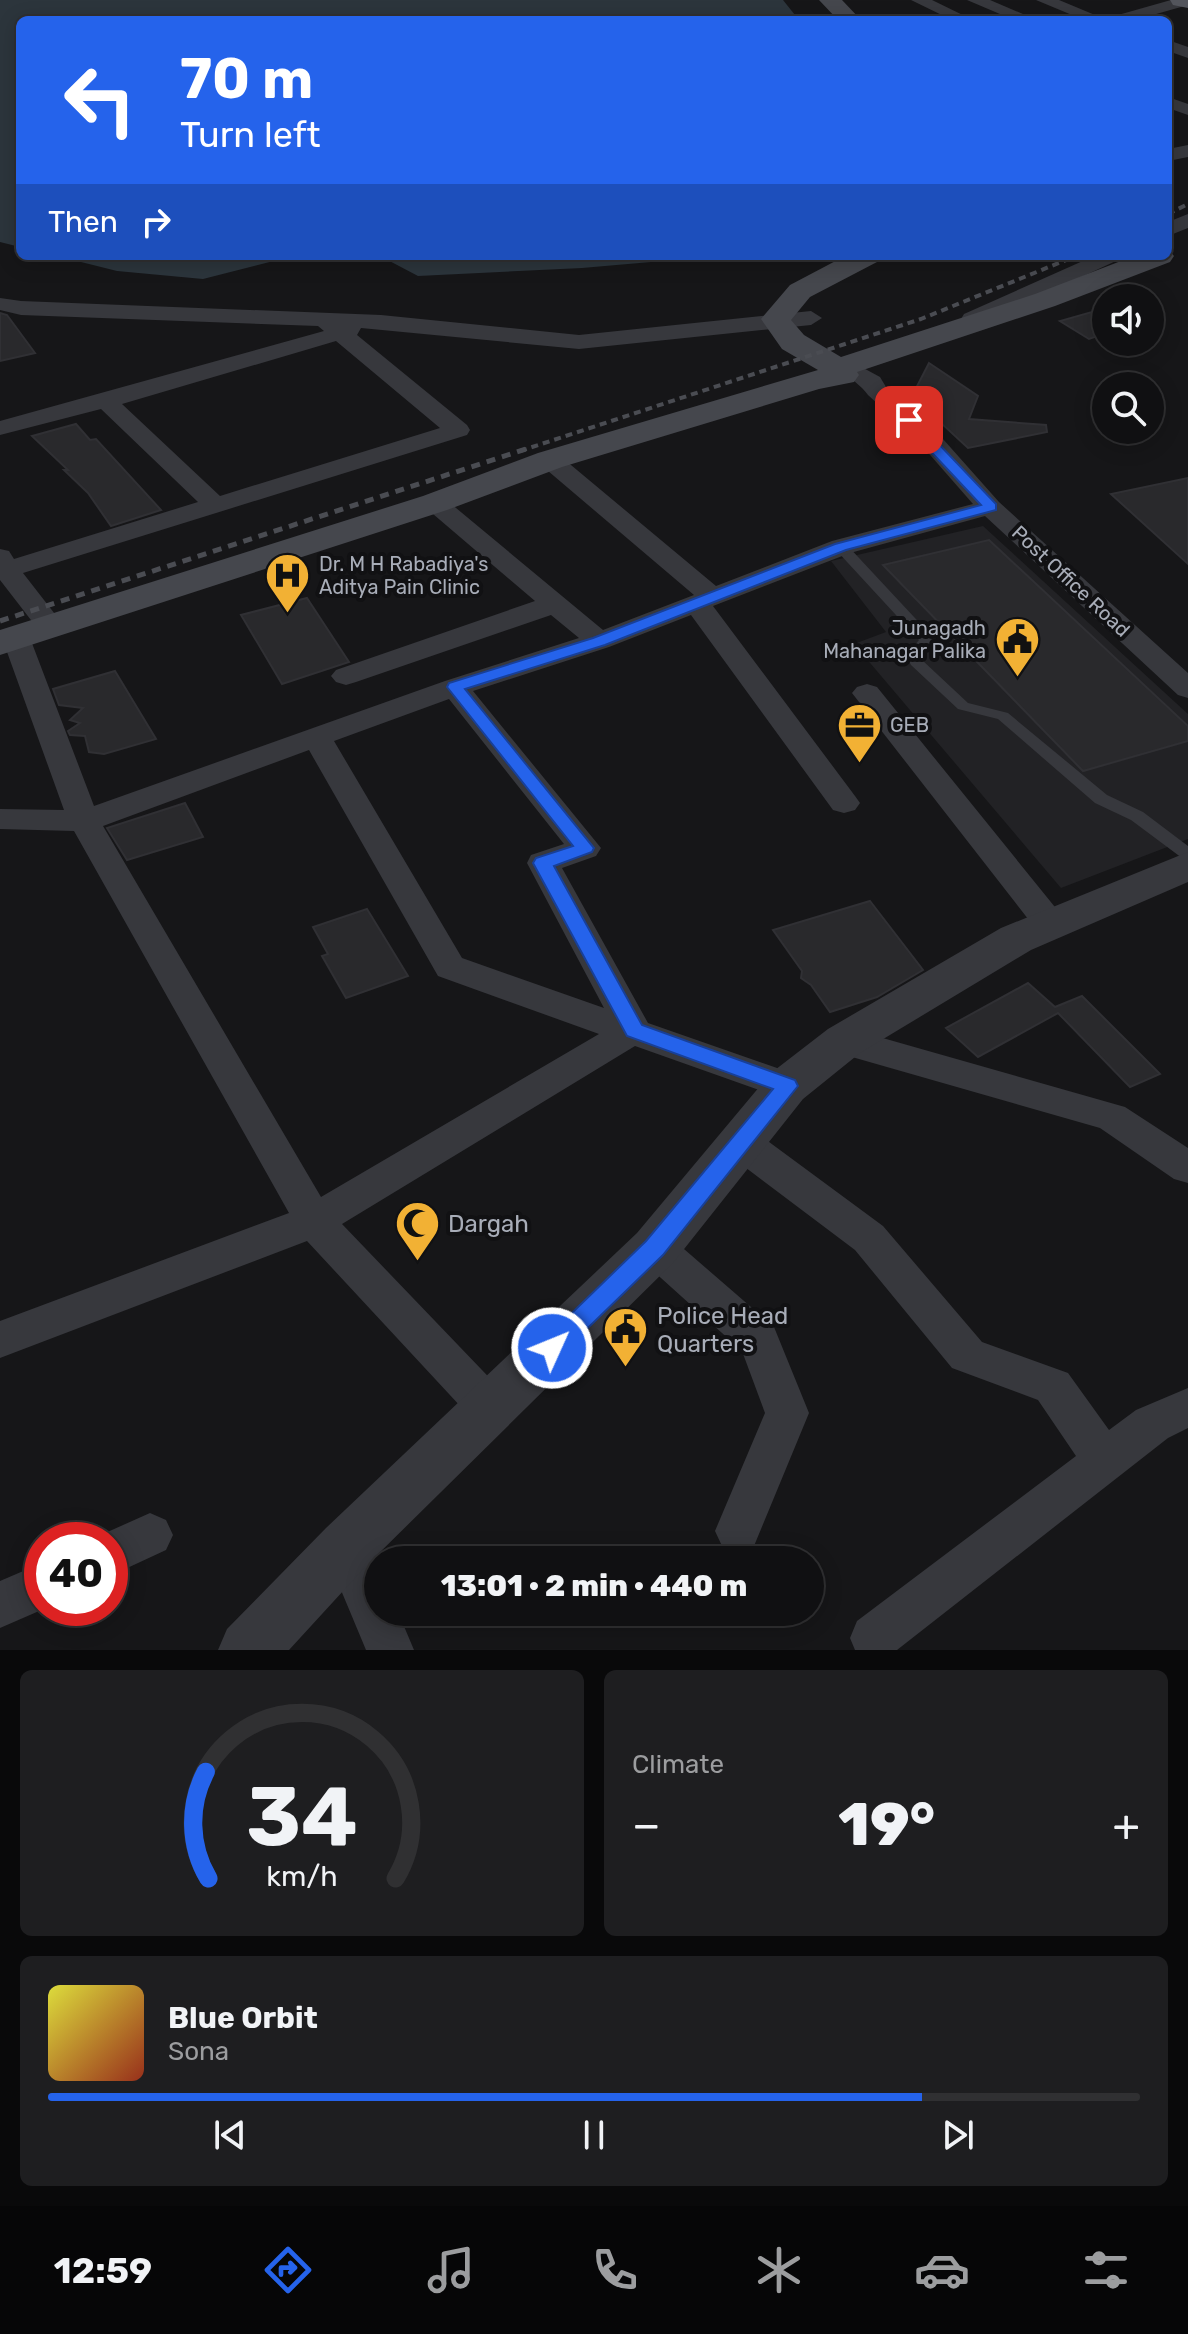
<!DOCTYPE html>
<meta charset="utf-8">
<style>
body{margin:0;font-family:Rubik,sans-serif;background:#1e1e20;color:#f1f3f6;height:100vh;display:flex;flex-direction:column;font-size:30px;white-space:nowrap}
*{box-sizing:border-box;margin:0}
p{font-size:26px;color:#9c9d9f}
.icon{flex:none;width:44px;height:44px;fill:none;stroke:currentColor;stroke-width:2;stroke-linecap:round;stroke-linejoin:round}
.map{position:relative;height:1650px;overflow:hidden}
.panel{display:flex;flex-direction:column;gap:20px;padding:20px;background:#09090a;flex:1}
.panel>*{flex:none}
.top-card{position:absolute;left:16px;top:16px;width:1156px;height:244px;border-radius:12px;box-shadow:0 4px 20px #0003,0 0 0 2px #303032;background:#2563eb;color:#fff;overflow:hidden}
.tools{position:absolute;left:1092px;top:284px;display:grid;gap:16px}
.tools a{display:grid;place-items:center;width:72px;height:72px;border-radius:50%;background:#101012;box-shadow:0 4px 20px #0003,0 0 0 2px #303032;font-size:40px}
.speed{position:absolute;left:24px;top:1522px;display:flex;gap:16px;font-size:40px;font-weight:700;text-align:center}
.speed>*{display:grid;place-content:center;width:104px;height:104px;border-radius:50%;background:#101012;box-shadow:0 4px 20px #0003,0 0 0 2px #303032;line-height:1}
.speed .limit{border:12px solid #d22;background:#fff;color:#111}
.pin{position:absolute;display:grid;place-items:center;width:68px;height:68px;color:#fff;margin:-34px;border-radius:16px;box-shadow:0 4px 12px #0006}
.me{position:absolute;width:88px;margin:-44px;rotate:46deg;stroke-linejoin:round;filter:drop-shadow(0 0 6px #0008)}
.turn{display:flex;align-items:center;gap:28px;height:168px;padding:0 32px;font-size:36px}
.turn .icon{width:104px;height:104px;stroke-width:2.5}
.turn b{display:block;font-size:56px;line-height:68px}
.then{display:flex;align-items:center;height:76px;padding:0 32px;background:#0003;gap:16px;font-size:30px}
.big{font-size:60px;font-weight:800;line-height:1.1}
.panel .widget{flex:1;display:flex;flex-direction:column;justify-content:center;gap:12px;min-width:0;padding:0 28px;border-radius:12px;background:#1e1e20}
.panel .dial{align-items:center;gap:0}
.dial svg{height:208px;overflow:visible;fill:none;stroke:#303032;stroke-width:7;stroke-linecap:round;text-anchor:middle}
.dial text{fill:#f1f3f6;stroke:none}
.song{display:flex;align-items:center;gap:24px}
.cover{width:96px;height:96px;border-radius:12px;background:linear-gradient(135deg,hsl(60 70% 55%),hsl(10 70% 35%))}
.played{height:8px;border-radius:4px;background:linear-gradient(90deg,#2563eb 80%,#303032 80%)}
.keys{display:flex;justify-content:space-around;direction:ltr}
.heat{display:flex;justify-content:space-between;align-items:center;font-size:44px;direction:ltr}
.panel .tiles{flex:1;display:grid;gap:20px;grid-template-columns:1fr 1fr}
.widget:last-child{grid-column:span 2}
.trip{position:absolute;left:364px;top:1546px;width:460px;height:80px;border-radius:40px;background:#101012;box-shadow:0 4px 20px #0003,0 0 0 2px #303032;font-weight:800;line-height:80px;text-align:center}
.dock{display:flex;height:128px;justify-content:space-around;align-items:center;background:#060607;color:#9c9d9f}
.dock .icon{width:56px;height:56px}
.dock .active{color:#2563eb}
.dock b{font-size:36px;color:#f1f3f6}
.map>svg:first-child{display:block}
</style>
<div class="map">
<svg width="1188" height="1650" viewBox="0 0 1188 1650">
<rect width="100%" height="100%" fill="#161618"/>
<path fill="#222225" d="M 983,526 L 1188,714 L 1188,839 L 1061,888 L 854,644 L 886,632 L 831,561 Z"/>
<path fill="#2c353c" d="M 0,0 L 783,0 L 799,20 L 20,20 L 20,247 L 0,242 Z
M 57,256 L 293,256 L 203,279 L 117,271 Z
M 380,256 L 720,256 L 582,268 L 418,276 Z"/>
<path fill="#29292c" stroke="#303034" stroke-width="2" d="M 1106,308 L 1106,333 L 1089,339 L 1060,321 Z
M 0,313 L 7,315 L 35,353 L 0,361 Z
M 929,363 L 978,396 L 969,419 L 1046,425 L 1047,432 L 968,448 L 912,396 Z
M 76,424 L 90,440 L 96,439 L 161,510 L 111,526 L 88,493 L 64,470 L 68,470 L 32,436 Z
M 1188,478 L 1188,564 L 1111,494 Z
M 989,540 L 1188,726 L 1188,741 L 1083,771 L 883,565 Z
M 307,598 L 349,662 L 282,684 L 241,615 Z
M 115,671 L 156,739 L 104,754 L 89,752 L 85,736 L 70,735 L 68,731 L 80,723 L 70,720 L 83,708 L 59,705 L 53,689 Z
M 185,803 L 203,837 L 127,860 L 107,828 Z
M 870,901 L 923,970 L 877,997 L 830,1012 L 811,985 L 801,978 L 802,971 L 773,930 Z
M 367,909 L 408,976 L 346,998 L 322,956 L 328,954 L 313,927 Z
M 1028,983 L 1055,1007 L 1082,996 L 1160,1074 L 1130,1087 L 1058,1013 L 978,1057 L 946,1028 Z"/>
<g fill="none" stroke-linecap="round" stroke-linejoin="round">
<path fill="#37383d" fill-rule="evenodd" d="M 841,543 L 846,544 L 928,632 L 933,640 L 920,656 L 922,660 L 968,703 L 1008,713 L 1107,795 L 1143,812 L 1188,846 L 1188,859 L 1182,858 L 1131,820 L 1095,803 L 998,719 L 958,709 L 911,665 L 906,656 L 919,640 L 836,550 L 836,544 Z"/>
<path fill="#37383d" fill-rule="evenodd" d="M 911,0 L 932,0 L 973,20 L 952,20 Z
M 967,0 L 990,0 L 1037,20 L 1014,20 Z
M 1036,0 L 1059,0 L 1107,20 L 1084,20 Z
M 1171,0 L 1188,0 L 1188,5 L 1135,20 L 1109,20 L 1111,17 Z
M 1168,40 L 1188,47 L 1188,58 L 1168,51 Z
M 1168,97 L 1188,104 L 1188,115 L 1168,108 Z
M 1188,145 L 1188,157 L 1168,161 L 1168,149 Z
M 1188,214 L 1188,228 L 1168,236 L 1168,222 Z
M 1094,256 L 1121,256 L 1118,260 L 980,324 L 972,326 L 961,319 L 964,314 Z
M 0,298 L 21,301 L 381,315 L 579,335 L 811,311 L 822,318 L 811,325 L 579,349 L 361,328 L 357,335 L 467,425 L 470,430 L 467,435 L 23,573 L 65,627 L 61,633 L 51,635 L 41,633 L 0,580 L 0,549 L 9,551 L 14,559 L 198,502 L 101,409 L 0,435 L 0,421 L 324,331 L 318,326 L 21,315 L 0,310 ZM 336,341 L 440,428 L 220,496 L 122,404 Z
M 856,364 L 880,377 L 886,387 L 935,430 L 999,502 L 1188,673 L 1188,698 L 1178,695 L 985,516 L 850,553 L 713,606 L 855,796 L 860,803 L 855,810 L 844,813 L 833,810 L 691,615 L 609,647 L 473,691 L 601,848 L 596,856 L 562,868 L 648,1023 L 800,1076 L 806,1086 L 800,1096 L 787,1100 L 635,1046 L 342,1224 L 505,1394 L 512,1408 L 505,1422 L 490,1427 L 475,1422 L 307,1241 L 0,1358 L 0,1321 L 289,1213 L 74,831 L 0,829 L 0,809 L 64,810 L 2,638 L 6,632 L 16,630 L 26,632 L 30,638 L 94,806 L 445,681 L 579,638 L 551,615 L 356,682 L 346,685 L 336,682 L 331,676 L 336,670 L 535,601 L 426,508 L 422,503 L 426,498 L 444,498 L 603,630 L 694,595 L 541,465 L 538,460 L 541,455 L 559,455 L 716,586 L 832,541 L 973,504 L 917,440 L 868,395 C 861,385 851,380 845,371 L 848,366 ZM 449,699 L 564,844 L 531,855 L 527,863 L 604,1008 L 462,958 L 334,741 ZM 309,750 L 438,976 L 599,1034 L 321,1197 L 103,826 Z
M 867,684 L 877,687 L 1063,917 L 1068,925 L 1063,933 L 1051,937 L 1039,933 L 852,693 L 857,687 Z
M 844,1027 L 1125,1107 L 1188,1148 L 1188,1183 L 1174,1179 L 1100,1128 L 831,1051 L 826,1041 L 831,1031 Z
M 743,1129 L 757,1133 L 883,1226 L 982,1342 L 1068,1373 L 1109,1430 L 1136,1410 L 1188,1388 L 1188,1428 L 1168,1438 L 897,1650 L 855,1650 L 850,1638 L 857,1621 L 1076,1456 L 1038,1400 L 952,1368 L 855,1250 L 729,1155 L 724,1144 L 729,1133 Z
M 655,1231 L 669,1236 L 774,1327 L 809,1413 L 754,1546 L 738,1553 L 722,1546 L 715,1531 L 765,1413 L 742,1351 L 641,1260 L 635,1248 L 641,1236 Z
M 150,1513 L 166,1520 L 173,1535 L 166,1550 L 110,1576 L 110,1540 L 94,1538 Z
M 346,1525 L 362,1531 L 378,1567 L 378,1612 L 398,1612 L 414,1650 L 366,1650 L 323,1547 L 330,1531 Z
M 42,1563 L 42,1608 L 46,1608 L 0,1628 L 0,1581 Z"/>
<path fill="#37383d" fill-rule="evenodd" d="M 1188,852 L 1188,882 L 1031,950 L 860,1053 L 803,1099 L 673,1263 L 366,1566 L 289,1650 L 218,1650 L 227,1629 L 326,1528 L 637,1233 L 771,1073 L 828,1029 L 1001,928 Z"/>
<path fill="#45474d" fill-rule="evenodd" d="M 819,0 L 842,0 L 861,20 L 838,20 Z
M 1168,249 L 1174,256 L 1170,262 L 1055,306 L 857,372 L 859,375 L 854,382 L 819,389 L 562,467 L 447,510 L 0,655 L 0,630 L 423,496 L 538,453 L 818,370 L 782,349 L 761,319 L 790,285 L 845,256 L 881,256 L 877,262 L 810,297 L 791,320 L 804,335 L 841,357 L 1035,294 L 1134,256 L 1168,256 Z"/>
<path fill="#53555c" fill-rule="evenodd" d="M 1170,0 L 1188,0 L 1188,8 L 1173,5 Z"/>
<path stroke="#4a4c52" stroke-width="4" stroke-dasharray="7 5" stroke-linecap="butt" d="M 1168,214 L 1188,204
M 520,451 L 921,319 L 1076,256"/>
<path stroke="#4a4c52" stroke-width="5" stroke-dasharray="9 7" stroke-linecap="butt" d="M 0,621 L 526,449"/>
</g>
<path fill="#2563eb" stroke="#184099" stroke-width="2" d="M 904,418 L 914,418 L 996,504 L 996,510 L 846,550 L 605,645 L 465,689 L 594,848 L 592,852 L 554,866 L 642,1025 L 795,1080 L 798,1086 L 663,1255 L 560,1355 L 552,1358 L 543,1355 L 540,1348 L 543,1341 L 646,1241 L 773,1089 L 627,1036 L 533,863 L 536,858 L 573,846 L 447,687 L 449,683 L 593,638 L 835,544 L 981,505 L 904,423 Z"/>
<defs>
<symbol id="hospital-pin" viewBox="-11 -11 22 30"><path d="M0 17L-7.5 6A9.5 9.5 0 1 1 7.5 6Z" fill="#f2b134" stroke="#111113"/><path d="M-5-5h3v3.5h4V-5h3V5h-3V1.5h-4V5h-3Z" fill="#111"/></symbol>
<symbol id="civic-pin" viewBox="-11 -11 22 30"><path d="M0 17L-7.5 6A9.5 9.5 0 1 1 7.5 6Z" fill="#f2b134" stroke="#111113"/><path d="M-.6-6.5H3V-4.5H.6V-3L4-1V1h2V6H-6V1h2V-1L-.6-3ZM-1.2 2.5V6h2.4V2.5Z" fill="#111"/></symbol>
<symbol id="office-pin" viewBox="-11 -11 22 30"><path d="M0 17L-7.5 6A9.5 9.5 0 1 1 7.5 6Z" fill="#f2b134" stroke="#111113"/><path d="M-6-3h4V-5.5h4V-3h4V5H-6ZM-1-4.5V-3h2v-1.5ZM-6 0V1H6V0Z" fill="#111"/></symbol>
<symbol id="mosque-pin" viewBox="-11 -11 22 30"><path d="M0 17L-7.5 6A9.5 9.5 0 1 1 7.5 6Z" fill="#f2b134" stroke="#111113"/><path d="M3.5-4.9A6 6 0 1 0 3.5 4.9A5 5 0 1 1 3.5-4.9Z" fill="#111"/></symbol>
</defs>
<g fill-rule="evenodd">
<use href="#hospital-pin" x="262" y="550" width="51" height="69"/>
<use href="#civic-pin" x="992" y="614" width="51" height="69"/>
<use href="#office-pin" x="834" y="700" width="51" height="69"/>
<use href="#mosque-pin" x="392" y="1198" width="51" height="69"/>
<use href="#civic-pin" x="600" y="1304" width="51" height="69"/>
</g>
<g text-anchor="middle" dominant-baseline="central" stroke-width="8" stroke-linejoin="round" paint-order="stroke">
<g font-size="20" fill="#a8adb8" stroke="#111113" text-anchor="start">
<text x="319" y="564">Dr. M H Rabadiya's<tspan x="319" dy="23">Aditya Pain Clinic</tspan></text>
<text x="986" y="628" text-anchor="end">Junagadh<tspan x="986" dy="23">Mahanagar Palika</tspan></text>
<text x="890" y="725">GEB</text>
</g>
<g font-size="20" fill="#a8adb8" stroke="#111113">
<text transform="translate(1071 581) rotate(43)">Post Office Road</text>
</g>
<g font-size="24" fill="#a8adb8" stroke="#111113" text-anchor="start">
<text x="448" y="1224">Dargah</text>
<text x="657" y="1316">Police Head<tspan x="657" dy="28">Quarters</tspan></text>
</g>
</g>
</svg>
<div class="tools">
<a><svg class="icon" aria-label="sound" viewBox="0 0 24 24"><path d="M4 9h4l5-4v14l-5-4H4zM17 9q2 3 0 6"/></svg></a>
<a><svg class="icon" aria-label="search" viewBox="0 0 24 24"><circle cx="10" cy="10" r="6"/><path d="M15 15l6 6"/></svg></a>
</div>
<div class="speed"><div class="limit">40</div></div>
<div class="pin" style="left:909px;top:420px;background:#d93025"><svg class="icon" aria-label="arrive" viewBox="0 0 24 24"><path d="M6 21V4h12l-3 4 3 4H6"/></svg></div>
<svg class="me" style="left:552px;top:1348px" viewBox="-20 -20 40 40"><circle r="17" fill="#2563eb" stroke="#fff" stroke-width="3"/><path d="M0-11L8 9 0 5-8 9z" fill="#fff"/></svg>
<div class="trip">13:01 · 2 min · 440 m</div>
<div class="top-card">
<div class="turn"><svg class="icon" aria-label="left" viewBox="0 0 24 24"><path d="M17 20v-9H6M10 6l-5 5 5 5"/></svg><div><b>70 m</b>Turn left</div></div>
<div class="then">Then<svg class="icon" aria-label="right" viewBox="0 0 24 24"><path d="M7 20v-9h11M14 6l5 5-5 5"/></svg></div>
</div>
</div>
<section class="panel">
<div class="tiles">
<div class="widget dial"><svg viewBox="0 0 100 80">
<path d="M14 69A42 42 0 1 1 86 69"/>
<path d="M14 69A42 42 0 0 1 13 28" stroke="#2563eb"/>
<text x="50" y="56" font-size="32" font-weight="700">34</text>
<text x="50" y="72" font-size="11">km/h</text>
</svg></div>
<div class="widget"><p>Climate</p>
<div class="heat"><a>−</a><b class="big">19°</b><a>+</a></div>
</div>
<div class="widget">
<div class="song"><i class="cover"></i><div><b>Blue Orbit</b><p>Sona</p></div></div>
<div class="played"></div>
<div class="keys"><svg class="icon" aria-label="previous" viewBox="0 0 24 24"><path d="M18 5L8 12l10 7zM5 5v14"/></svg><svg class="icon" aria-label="pause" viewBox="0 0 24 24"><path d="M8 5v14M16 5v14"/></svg><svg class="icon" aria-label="next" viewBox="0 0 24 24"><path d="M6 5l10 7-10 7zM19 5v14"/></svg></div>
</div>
</div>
</section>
<nav class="dock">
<b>12:59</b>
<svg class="icon active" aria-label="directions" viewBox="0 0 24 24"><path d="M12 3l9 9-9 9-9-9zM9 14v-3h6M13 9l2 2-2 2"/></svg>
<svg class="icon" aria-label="music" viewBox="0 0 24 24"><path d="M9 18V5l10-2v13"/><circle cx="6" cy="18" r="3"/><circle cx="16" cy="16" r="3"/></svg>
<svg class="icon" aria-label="phone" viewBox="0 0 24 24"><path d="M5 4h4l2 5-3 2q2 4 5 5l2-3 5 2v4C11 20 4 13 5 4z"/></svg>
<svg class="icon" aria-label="climate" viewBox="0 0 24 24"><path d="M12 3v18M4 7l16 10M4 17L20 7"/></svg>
<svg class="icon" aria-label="car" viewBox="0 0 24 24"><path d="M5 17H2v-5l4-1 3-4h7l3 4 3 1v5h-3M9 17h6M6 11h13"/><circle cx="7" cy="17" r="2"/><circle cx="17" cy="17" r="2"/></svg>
<svg class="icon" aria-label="filters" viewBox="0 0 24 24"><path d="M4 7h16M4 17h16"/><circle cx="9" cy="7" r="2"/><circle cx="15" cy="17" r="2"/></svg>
</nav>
